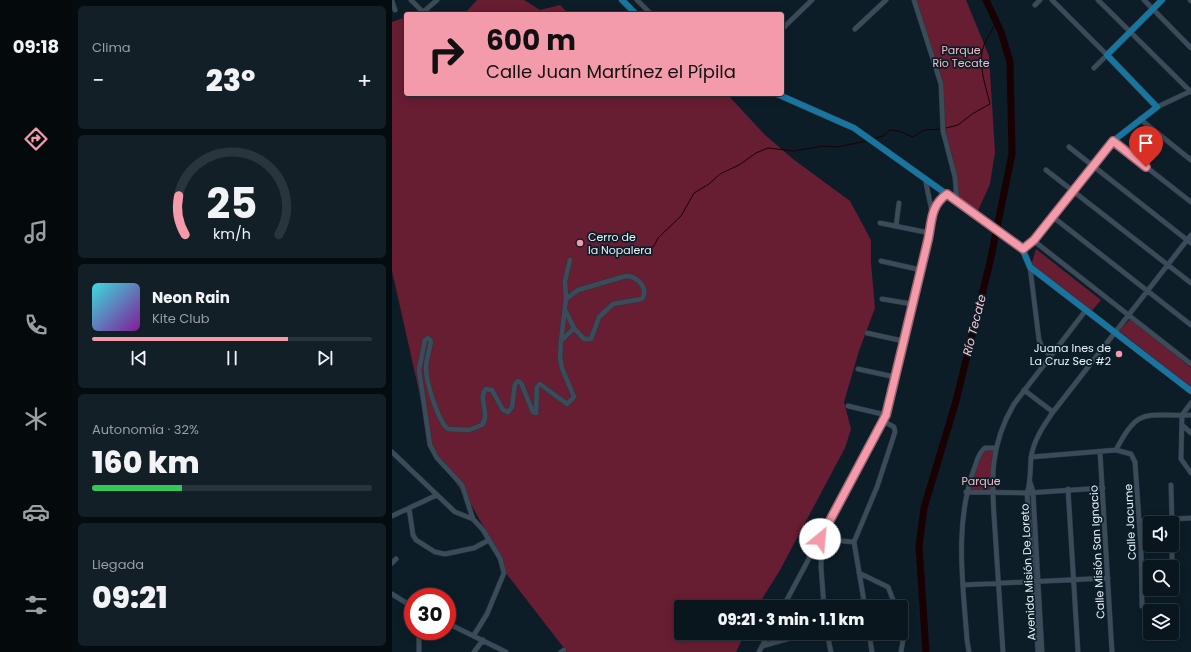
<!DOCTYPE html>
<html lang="es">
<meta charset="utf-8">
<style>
body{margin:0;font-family:Poppins,sans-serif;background:#121f27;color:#f1f3f6;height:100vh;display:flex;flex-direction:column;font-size:15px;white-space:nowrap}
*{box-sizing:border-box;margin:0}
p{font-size:13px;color:#999fa4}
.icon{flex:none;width:22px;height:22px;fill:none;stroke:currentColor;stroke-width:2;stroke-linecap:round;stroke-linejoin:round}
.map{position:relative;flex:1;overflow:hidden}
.panel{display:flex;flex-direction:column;gap:6px;padding:6px;background:#050c10;width:320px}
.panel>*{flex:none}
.top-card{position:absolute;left:12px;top:12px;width:380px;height:84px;border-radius:4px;box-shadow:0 2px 10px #0003,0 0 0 1px #29353c;background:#f39aab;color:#111;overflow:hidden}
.tools{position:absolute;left:751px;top:516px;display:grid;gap:8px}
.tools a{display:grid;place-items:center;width:36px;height:36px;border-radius:4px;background:#09161e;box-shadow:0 2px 10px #0003,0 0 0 1px #29353c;font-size:20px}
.speed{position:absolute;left:12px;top:588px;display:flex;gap:8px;font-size:20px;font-weight:700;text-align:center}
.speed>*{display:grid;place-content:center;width:52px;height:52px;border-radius:50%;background:#09161e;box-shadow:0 2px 10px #0003,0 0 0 1px #29353c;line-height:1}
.speed .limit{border:6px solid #d22;background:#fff;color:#111}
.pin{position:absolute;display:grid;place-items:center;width:34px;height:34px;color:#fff;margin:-41px -17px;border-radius:50% 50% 50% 0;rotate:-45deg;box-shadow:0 0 4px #0007}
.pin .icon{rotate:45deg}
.me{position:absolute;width:44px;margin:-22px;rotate:28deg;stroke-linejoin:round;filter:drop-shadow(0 0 3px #0008)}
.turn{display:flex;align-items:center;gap:14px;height:84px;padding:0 16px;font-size:18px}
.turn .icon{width:52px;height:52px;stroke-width:2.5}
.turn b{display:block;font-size:28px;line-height:34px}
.big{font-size:30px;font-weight:800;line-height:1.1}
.panel .tile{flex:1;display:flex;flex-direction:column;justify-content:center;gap:6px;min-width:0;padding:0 14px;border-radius:6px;background:#121f27}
.panel .dial{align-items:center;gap:0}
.dial svg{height:104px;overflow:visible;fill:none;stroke:#29353c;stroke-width:7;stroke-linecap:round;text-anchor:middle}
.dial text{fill:#f1f3f6;stroke:none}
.song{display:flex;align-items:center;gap:12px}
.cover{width:48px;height:48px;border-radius:6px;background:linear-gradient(135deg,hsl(180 70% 55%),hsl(290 70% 35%))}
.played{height:4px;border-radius:2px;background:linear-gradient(90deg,#f39aab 70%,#29353c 70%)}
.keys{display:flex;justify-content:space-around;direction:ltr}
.heat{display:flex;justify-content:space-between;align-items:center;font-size:22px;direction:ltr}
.charge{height:6px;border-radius:3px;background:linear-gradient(90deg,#34c759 32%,#29353c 0)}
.trip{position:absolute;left:282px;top:600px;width:234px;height:40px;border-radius:4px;background:#09161e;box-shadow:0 2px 10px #0003,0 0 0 1px #29353c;font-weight:800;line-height:40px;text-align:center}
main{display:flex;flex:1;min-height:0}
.menu{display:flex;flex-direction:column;width:72px;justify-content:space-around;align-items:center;background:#04090c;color:#999fa4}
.menu .icon{width:28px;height:28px}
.menu .current{color:#f39aab}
.menu b{font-size:18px;color:#f1f3f6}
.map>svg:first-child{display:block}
</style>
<main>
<nav class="menu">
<b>09:18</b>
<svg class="icon current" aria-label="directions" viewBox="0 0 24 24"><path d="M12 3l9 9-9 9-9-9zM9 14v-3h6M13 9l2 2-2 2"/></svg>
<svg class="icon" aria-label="music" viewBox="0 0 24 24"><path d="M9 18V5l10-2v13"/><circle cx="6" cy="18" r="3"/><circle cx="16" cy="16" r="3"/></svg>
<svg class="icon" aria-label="phone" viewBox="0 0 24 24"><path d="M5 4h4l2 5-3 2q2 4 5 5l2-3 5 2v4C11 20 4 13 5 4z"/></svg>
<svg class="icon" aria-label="climate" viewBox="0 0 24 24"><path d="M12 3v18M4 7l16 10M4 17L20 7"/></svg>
<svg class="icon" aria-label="car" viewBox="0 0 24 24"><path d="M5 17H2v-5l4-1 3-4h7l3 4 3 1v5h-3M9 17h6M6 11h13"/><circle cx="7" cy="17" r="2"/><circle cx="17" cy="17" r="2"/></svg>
<svg class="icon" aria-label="filters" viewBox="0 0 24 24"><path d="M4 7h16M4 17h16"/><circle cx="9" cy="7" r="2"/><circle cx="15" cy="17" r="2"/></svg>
</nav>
<section class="panel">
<div class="tile"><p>Clima</p>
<div class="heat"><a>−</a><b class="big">23°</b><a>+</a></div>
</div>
<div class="tile dial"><svg viewBox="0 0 100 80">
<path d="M14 69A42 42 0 1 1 86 69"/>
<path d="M14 69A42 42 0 0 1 9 39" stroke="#f39aab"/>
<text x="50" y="56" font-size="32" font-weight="700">25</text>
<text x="50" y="72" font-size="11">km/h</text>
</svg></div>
<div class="tile">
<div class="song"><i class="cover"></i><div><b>Neon Rain</b><p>Kite Club</p></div></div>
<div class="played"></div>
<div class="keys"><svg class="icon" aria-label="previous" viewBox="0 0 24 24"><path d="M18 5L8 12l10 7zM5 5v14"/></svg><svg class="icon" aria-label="pause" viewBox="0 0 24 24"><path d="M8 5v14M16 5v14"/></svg><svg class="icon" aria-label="next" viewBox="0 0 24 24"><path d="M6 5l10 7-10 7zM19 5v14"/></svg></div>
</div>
<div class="tile"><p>Autonomía · 32%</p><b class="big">160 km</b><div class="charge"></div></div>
<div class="tile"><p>Llegada</p><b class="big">09:21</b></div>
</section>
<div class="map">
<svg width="799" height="652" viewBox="0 0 799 652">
<rect width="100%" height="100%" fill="#0c1d28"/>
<path fill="#671d32" d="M 85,0 L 132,0 L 148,10 L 168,5 L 177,14 L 72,14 Z
M 523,0 L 574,0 L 597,56 L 603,152 L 598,184 L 584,215 L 563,200 L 563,187 L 551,139 L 550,94 Z
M 14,17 L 14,94 L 335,94 L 373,135 L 401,159 L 458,201 L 479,240 L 479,263 L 483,308 L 467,351 L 452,402 L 459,429 L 453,448 L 388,570 L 365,607 L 289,607 L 289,633 L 353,633 L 344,652 L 175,652 L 113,572 L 112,564 L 80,506 L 40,449 L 0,271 L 0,22 Z
M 644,249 L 709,300 L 699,312 L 639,266 Z
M 739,318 L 799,368 L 799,387 L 727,331 Z
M 591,446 L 603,450 L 600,493 L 574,493 L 583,458 Z"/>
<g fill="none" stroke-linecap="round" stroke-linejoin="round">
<path stroke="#190003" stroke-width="1" d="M 554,128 L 566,125 L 580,114 L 598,104 C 594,87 585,63 592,45 C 595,36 602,30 604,20
M 484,138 L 491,136 L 498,130 L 507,131 L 521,137 L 532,130 L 548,129
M 255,250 L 262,246 L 266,238 L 289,216 L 302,193 L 317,184 L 328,174 L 347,165 L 364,153 L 376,148 L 402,151 L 431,146 L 445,147 L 475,141"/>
<path stroke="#190003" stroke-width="7" d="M 534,652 L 527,546 L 532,508 L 564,401 L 598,262 L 620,154 L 618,62 L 609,32 L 594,0"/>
<defs>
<path id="minor" d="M 19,0 L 31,12
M 245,0 L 259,14
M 522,0 L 549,84 L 551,131 L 563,177 L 565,202
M 660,0 L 715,55 L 702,68
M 706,0 L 799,92
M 752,0 L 799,48
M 798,0 L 799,1
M 0,1 L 3,10
M 643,5 L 648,0
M 29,14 L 45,0
M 390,29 L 420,0
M 463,29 L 494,0
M 765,107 L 799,91
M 748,119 L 799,160
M 721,141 L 799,202
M 677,147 L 799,243
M 654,170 L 799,283
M 540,212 L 546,203 L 555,194
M 661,217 L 799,325
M 488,223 L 538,233
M 504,226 L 507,203
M 642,241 L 799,364
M 489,261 L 529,270
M 638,267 L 647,340 L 650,347 L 658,356
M 490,299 L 520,304
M 173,310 L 182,328
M 475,333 L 511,341
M 169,341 L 174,299 L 173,281 L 178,260
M 466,369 L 503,377
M 632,390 L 661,412
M 799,403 L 790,415 L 789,459 L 799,473
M 456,406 L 494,415
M 790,425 L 799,433
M 724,450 L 739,454 L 743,462 L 749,547 L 750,606
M 0,452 L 63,512 L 81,519 L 91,530 L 108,558 L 112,573 L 95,614 L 82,635
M 708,452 L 720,652
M 639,457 L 724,450 C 747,405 754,417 799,415
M 638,482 L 641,492 L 650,652
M 779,485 L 780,523
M 676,489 L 686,652
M 574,492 L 635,493 L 711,488
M 17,508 L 21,535 L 24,540 L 43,552 L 53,554 L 82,548 L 97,540
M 0,516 L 45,495
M 81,519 L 70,485 L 45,458 L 38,445 L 27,370 L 33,340 L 36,338 L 39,341 C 38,349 34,359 34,368 C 34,382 46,421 56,429 L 77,430 L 90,425 C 99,414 85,398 94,389 L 100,390 L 111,410 L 116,412 L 120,407 L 123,384 L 126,381 L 129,383 L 141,412 L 144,413 L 145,387 L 148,384 L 175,404 L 182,397 L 170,368 L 168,357 L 169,341 L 182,328 L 192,339 L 199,339 L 207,317 L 221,304 L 250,299 C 257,288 245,276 234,276 L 186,290 L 174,299
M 747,521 L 799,518
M 428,539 L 462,542
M 430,539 L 429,567 L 432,607
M 780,542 L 780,564
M 749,547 L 769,545
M 0,563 L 4,559
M 467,573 L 496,587 L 504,607
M 571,585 L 716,578
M 0,594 L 21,607
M 391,607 L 494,415 L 538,233 L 540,212 L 533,178
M 473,607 L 462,542 L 485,487 L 503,432 L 502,427 L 491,421
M 55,623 L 114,652
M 435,633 L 439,652
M 477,633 L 480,652
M 370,646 L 417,633
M 27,652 L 27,638 L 29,631
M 82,652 L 91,640
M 169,652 L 172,650
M 367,652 L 377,633
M 509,652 L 511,640 L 509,627
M 577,652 L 575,640 C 571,583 562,525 582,469 C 585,462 586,453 593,448 L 603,448
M 611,652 C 609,617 606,581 604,546 C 601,492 593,453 622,404 L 694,310
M 646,652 L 635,493 C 639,481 638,470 639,458 C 641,441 652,425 661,412 L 799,235"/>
<path id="major" d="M 230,0 L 244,14
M 385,94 L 462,128 L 630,248 L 638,267 L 799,391
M 631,249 L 642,241 L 721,141 L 765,107 L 715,55 L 770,0"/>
</defs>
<use href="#minor" stroke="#2e3640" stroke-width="5.5"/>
<use href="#major" stroke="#2e3640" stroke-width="7"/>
<use href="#minor" stroke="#3a4c59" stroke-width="4.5"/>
<use href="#major" stroke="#1775a0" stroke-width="6"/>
</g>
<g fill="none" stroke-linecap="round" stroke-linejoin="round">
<defs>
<path id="route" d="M 428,539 L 494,415 L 536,240 C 540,222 538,206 555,194 L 631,249 L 642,240 L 721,141 L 754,167"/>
</defs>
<use href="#route" stroke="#9e646f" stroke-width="10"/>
<use href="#route" stroke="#f39aab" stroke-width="7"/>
</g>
<g fill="#f39aab" stroke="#0c1d28" stroke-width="1.5">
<circle cx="188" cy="243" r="4"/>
<circle cx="727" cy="354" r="4"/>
</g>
<g text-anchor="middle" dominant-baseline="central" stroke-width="3.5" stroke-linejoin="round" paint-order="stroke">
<g font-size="11" fill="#f2bfc7" stroke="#0c1d28">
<text x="569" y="50">Parque<tspan x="569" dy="13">Rio Tecate</tspan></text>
<text x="589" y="481">Parque</text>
</g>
<g font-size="11" fill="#e8f3fb" stroke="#0c1d28" text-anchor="start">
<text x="196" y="237">Cerro de<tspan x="196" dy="13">la Nopalera</tspan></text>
<text x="719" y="348" text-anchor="end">Juana Ines de<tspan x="719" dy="13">La Cruz Sec #2</tspan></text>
</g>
<g font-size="11" fill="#e8f3fb" stroke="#0c1d28">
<text transform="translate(738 522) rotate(-93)">Calle Jacume</text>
<text transform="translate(705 552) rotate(-93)">Calle Misión San Ignacio</text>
<text transform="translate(636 572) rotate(-93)">Avenida Misión De Loreto</text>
</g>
<g font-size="12" font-style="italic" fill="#f8c5cd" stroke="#0c1d28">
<text transform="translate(582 325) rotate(-76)">Río Tecate</text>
</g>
</g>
</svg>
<div class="tools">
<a><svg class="icon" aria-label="sound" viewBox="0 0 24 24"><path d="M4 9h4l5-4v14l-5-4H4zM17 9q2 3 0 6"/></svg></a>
<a><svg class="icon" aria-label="search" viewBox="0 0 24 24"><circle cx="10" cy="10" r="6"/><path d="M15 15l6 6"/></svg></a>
<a><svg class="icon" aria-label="layers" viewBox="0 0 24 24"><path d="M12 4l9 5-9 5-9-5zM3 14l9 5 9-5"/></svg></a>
</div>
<div class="speed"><div class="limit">30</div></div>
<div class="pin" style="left:754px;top:167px;background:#d93025"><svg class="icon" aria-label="arrive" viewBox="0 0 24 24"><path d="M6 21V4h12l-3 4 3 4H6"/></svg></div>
<svg class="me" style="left:428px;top:539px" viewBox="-20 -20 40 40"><circle r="19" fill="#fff"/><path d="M0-13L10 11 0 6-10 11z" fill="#f39aab"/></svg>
<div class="trip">09:21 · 3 min · 1.1 km</div>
<div class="top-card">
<div class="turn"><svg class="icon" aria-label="right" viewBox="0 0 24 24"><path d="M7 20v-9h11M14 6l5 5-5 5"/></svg><div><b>600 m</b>Calle Juan Martínez el Pípila</div></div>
</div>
</div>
</main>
